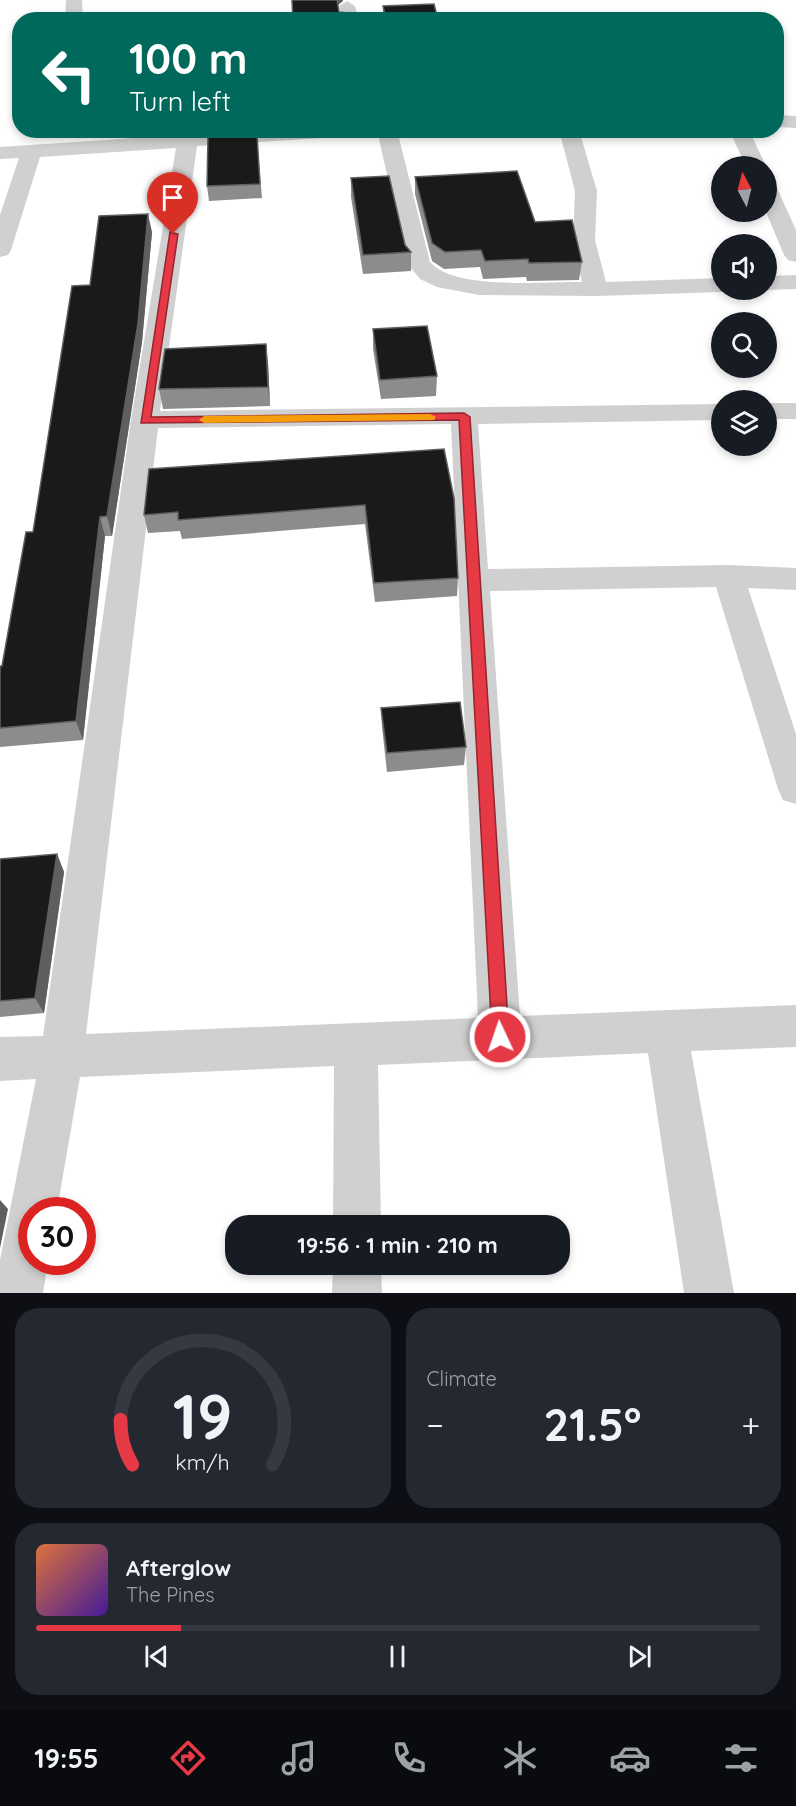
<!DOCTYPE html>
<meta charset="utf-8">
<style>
body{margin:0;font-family:Quicksand,sans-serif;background:#242831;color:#f1f3f6;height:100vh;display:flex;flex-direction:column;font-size:22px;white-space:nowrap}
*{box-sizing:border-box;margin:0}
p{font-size:20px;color:#9ea1a6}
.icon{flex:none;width:33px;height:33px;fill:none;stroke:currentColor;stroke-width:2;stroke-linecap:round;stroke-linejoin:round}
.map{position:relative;height:1293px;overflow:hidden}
.side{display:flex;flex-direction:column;gap:15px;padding:15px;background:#0d0f14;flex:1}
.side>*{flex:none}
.hud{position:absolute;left:12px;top:12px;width:772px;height:126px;border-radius:24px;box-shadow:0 3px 9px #0003;background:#00695c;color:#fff;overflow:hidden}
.needle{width:39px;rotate:353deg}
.controls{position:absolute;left:711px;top:156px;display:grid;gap:12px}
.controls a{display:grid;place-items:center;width:66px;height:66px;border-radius:50%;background:#171b24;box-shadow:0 3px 9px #0003;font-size:30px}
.speed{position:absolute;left:18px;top:1197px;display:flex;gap:12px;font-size:30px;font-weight:700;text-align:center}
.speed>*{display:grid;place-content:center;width:78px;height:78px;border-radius:50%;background:#171b24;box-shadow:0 3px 9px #0003;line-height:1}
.speed .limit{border:9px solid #d22;background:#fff;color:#111}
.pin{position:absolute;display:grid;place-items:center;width:51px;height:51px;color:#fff;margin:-62px -26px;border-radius:50% 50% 50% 0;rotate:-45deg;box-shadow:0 0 6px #0007}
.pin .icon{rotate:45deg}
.me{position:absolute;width:66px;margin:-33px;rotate:357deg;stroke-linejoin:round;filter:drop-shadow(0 0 4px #0008)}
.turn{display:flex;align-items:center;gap:21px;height:126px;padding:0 18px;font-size:27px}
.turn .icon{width:78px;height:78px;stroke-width:2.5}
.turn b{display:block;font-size:42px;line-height:51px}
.big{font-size:45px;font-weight:800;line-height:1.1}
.side .card{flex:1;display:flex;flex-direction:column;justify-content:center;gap:9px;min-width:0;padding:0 21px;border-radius:24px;background:#242831}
.side .dial{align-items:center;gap:0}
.dial svg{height:156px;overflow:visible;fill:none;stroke:#363941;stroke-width:7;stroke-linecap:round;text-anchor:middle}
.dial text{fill:#f1f3f6;stroke:none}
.song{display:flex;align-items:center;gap:18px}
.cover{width:72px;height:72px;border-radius:9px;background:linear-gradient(135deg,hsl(20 70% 55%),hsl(260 70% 35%))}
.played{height:6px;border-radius:3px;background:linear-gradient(90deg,#e63946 20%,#363941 20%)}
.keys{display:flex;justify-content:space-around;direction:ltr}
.heat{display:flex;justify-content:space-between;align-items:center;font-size:33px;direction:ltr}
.side .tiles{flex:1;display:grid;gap:15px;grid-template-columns:1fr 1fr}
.card:last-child{grid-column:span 2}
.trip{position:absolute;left:225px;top:1215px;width:345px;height:60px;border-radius:24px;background:#171b24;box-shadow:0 3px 9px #0003;font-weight:800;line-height:60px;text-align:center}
.tabs{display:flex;height:96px;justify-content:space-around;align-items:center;background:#090b0e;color:#9ea1a6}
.tabs .icon{width:42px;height:42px}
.tabs .on{color:#e63946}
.tabs b{font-size:27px;color:#f1f3f6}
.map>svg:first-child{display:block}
</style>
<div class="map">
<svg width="796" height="1293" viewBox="0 0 796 1293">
<rect width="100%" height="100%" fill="#fff"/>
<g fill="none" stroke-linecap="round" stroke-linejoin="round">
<path fill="#d0d0d0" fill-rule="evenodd" d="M 66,0 L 82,0 L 83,20 L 65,20 Z
M 347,1 L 355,6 L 359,20 L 342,20 L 339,6 Z
M 209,13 L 215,14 L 218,20 L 200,20 L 203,14 Z
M 777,115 L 796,116 L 796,128 L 777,127 Z
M 254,130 L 364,130 L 354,136 L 197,146 L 160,411 L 722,404 L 722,420 L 478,424 L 488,569 L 728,565 L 796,568 L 796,590 L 748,588 L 796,734 L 796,804 L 783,800 L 778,789 L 716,587 L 490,591 L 520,1016 L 796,1005 L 796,1047 L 691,1051 L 734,1293 L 684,1293 L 648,1053 L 378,1065 L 381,1226 L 333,1226 L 334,1066 L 80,1077 L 57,1210 L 32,1210 L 32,1262 L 48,1262 L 43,1293 L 0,1293 L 0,1260 L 36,1079 L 0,1081 L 0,1037 L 43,1036 L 131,420 L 176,148 L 40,157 L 11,250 L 8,255 L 0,257 L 0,215 L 19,158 L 0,159 L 0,147 ZM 451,424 L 478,1018 L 86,1034 L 158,428 Z
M 377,130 L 397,130 L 430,262 C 455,291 545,281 582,282 L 573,240 L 575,191 L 559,130 L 579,130 L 597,191 L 595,240 L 606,282 L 722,278 L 722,290 L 731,290 L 722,292 L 596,296 L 479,295 L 437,287 L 420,279 L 407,263 Z
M 729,130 L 749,130 L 766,166 L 746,166 Z
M 766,182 L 774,183 L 777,188 L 796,230 L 796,262 L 788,260 L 784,255 L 766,212 Z
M 796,275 L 796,289 L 766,290 L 763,290 L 766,290 L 766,276 Z
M 766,403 L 796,403 L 796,419 L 766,419 Z
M 333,1264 L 381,1264 L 382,1293 L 332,1293 Z"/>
</g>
<path fill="#8c8c8c" d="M 383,6 L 438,20 L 383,20 Z
M 257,135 L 262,198 L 209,201 L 207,186 Z
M 415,177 L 535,222 L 582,262 L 579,280 L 527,281 L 526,277 L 483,279 L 480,267 L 444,269 L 432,261 L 415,194 Z
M 351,178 L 411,252 L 411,271 L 363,274 L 351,197 Z
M 152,232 L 142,342 L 112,536 L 105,536 L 83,740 L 0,747 L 0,666 L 2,666 L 33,532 Z
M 373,329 L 437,376 L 436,396 L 381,399 L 373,349 Z
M 268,363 L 270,406 L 163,409 L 159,389 Z
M 444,449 L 458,578 L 457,596 L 375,602 L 365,524 L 182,539 L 180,531 L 148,533 L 144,515 Z
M 381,708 L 466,747 L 464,765 L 387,772 L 382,727 Z
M 57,854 L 64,872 L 44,1013 L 0,1017 L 0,859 Z"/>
<path fill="#5f5f5f" d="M 337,0 L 343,0 L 343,1 L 337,6 Z
M 148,214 L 152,232 L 142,342 L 112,536 L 107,516 Z
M 266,344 L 268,363 L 270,406 L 268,387 Z
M 100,517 L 105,536 L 83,740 L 76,721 Z
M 57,854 L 64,872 L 44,1013 L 35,998 Z
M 0,1200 L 8,1209 L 0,1248 Z"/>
<path fill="#1a1a1a" stroke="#5f5f5f" stroke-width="1.5" d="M 292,0 L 337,0 L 339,12 L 348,13 L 349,20 L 293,20 Z
M 434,4 L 438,20 L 386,20 L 383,6 Z
M 257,135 L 260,184 L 207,186 L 208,137 Z
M 517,171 L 535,222 L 572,220 L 582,262 L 529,263 L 528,259 L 485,261 L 481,250 L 445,252 L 432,243 L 415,177 Z
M 389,176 L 405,245 L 411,252 L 363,255 L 351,178 Z
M 148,214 L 138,323 L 107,516 L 100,517 L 76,721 L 0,728 L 0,666 L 2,666 L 26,532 L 33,532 L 72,286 L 90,285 L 99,216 Z
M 427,326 L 437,376 L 380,380 L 373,329 Z
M 266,344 L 268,387 L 159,389 L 165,349 Z
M 444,449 L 454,498 L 458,578 L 374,583 L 365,505 L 178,520 L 178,512 L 144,515 L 149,469 Z
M 460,702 L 466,747 L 387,753 L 381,708 Z
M 57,854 L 35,998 L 0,1001 L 0,859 Z"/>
<path fill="#e63946" stroke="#96252e" stroke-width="1.5" d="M 170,232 L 178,234 L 151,417 L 464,413 L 470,417 L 509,1037 L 507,1043 L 500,1046 L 494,1043 L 492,1037 L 459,420 L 141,423 Z"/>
<path fill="#f59e0b" d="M 430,414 L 436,417 L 434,420 L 204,423 L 199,420 L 204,416 Z"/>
</svg>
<div class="controls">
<a><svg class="needle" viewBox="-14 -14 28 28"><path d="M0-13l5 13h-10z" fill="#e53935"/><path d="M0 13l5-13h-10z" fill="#9ea1a6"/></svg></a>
<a><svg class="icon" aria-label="sound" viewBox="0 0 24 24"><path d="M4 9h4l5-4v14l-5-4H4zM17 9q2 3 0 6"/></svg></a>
<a><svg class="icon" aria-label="search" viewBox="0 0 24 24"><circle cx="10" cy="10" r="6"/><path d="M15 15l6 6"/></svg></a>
<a><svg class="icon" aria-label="layers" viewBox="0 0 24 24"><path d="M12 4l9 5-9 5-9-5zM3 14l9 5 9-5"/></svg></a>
</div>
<div class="speed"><div class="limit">30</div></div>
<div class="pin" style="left:173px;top:234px;background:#d93025"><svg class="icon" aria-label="arrive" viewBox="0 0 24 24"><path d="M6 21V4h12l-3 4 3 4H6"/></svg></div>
<svg class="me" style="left:500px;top:1037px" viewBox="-20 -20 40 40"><circle r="17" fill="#e63946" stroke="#fff" stroke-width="3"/><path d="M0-11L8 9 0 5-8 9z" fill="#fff"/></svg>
<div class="trip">19:56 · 1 min · 210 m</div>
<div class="hud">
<div class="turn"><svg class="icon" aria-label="left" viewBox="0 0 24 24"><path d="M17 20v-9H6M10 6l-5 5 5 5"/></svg><div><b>100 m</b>Turn left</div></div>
</div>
</div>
<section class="side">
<div class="tiles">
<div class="card dial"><svg viewBox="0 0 100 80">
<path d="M14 69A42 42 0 1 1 86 69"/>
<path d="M14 69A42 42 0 0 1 8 46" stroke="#e63946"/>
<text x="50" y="56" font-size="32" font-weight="700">19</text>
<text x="50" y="72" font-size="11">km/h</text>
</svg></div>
<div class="card"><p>Climate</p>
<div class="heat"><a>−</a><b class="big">21.5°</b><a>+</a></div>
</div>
<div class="card">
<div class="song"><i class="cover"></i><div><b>Afterglow</b><p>The Pines</p></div></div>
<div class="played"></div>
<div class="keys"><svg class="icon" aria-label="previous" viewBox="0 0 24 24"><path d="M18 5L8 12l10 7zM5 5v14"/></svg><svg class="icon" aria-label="pause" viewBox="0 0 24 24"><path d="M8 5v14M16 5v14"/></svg><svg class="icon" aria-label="next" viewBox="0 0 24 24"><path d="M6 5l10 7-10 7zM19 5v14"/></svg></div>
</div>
</div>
</section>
<nav class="tabs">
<b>19:55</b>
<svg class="icon on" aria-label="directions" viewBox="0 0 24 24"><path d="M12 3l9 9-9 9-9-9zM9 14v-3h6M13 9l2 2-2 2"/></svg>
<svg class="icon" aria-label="music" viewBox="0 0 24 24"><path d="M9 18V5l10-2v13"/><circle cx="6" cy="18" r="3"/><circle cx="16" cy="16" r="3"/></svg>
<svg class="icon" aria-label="phone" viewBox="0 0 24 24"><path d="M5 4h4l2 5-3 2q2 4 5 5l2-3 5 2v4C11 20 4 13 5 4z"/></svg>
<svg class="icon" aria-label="climate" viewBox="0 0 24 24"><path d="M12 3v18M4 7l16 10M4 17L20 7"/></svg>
<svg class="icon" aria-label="car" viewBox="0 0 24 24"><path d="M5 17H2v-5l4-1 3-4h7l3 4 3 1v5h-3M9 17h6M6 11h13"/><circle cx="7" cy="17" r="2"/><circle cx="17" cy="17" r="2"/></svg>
<svg class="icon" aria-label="filters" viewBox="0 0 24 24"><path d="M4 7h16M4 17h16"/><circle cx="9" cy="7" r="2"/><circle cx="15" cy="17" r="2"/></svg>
</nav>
